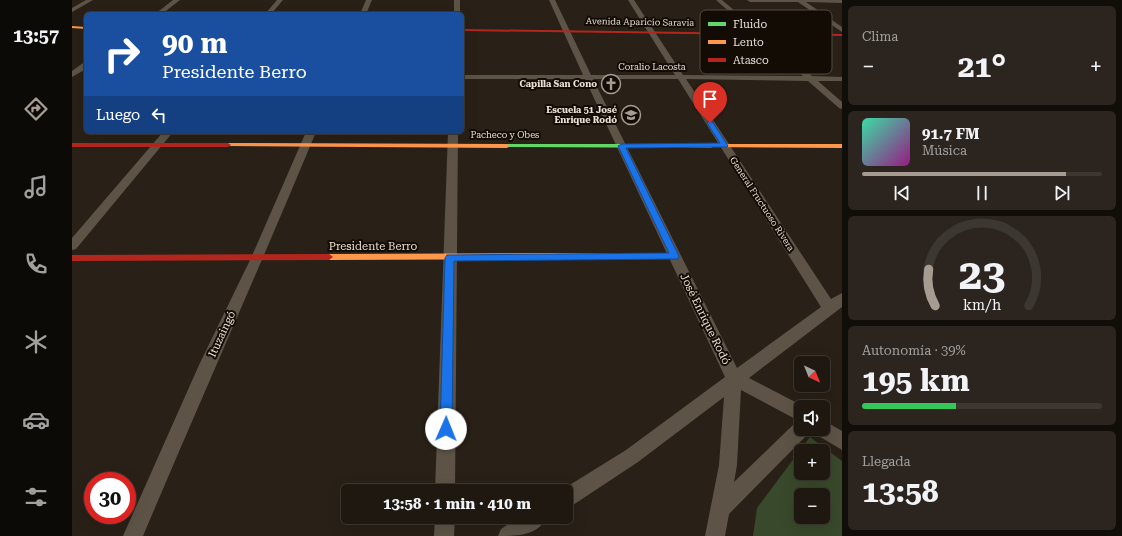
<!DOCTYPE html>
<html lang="es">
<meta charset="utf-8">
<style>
body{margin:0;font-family:"Roboto Serif",serif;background:#2c251f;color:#f1f3f6;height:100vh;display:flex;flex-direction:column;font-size:15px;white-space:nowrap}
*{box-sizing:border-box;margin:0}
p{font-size:13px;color:#a1a09f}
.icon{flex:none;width:22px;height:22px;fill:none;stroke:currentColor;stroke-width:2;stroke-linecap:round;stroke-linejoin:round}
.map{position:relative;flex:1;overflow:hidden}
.side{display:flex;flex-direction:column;gap:6px;padding:6px;background:#110d09;width:280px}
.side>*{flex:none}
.top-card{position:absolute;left:12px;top:12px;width:380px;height:122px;border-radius:6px;box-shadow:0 4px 16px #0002,0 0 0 1px #3c3731;background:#1a4fa0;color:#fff;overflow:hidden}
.needle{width:26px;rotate:137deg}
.fabs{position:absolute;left:722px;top:356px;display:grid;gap:8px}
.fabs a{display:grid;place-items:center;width:36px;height:36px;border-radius:6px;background:#1f1811;box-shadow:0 4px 16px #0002,0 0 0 1px #3c3731;font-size:20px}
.speed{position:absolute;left:12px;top:472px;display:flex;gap:8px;font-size:20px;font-weight:700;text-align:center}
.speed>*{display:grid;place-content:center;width:52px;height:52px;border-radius:50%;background:#1f1811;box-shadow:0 4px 16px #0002,0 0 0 1px #3c3731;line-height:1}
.speed .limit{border:6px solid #d22;background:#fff;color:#111}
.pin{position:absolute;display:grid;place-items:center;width:34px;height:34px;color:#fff;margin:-41px -17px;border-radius:50% 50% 50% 0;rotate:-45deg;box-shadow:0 0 4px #0007}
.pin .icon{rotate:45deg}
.me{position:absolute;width:44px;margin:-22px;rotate:1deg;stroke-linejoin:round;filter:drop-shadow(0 0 3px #0008)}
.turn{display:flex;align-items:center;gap:14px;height:84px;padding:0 12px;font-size:18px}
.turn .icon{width:52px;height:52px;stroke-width:2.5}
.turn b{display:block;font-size:28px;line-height:34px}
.then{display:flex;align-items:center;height:38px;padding:0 12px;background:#0003;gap:8px;font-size:15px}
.big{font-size:30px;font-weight:700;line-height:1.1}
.side .tile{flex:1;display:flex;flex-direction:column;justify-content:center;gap:6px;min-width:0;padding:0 14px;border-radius:6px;background:#2c251f}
.side .dial{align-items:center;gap:0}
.dial svg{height:104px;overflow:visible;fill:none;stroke:#3c3731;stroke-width:7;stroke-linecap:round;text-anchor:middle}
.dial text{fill:#f1f3f6;stroke:none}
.song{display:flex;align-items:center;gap:12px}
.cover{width:48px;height:48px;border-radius:6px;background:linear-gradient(135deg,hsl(160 70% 55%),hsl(310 70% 35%))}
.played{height:4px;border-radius:2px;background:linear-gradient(90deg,#a69c92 85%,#3c3731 85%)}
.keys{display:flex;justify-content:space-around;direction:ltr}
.heat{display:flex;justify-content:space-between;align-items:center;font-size:22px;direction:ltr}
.charge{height:6px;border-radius:3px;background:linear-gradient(90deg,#34c759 39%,#3c3731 0)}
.trip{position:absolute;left:269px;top:484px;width:232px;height:40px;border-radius:6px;background:#1f1811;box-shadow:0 4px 16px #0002,0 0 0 1px #3c3731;font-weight:700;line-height:40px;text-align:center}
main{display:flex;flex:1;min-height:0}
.dock{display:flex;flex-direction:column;width:72px;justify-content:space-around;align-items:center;background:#0c0a07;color:#a1a09f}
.dock .icon{width:28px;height:28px}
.dock .current{color:#a69c92}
.dock b{font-size:18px;color:#f1f3f6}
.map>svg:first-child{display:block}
</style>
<main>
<nav class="dock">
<b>13:57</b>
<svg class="icon current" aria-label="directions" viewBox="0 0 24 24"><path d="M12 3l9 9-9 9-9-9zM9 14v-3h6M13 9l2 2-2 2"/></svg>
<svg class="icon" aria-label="music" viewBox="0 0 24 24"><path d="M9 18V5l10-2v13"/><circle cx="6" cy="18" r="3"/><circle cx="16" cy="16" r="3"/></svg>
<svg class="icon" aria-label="phone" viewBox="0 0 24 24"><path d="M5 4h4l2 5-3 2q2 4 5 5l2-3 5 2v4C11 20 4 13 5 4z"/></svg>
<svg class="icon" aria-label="climate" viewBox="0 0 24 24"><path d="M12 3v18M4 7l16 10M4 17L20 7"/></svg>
<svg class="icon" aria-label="car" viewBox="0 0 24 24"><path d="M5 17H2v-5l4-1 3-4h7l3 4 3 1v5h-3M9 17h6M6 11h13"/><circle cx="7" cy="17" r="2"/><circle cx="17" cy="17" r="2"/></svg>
<svg class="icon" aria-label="filters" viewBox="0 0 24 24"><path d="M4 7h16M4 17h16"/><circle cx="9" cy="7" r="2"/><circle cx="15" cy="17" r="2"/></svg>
</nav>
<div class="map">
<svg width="770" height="536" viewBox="0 0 770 536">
<rect width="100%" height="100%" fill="#292017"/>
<path fill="#39492b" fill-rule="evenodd" d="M 738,437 L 770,461 L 770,536 L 681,536 L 685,508 ZM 729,451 L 751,451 L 751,473 L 729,473 ZM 729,495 L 751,495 L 751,517 L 729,517 Z"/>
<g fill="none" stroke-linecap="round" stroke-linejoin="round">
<path fill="#5d5447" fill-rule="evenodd" d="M 14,0 L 21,0 L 0,12 L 0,8 Z
M 101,0 L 108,0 L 90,14 L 83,14 Z
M 205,0 L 211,0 L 199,14 L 193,14 Z
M 294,0 L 300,0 L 294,14 L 288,14 Z
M 382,0 L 388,0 L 388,14 L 382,14 Z
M 477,0 L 483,0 L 519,75 L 603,75 L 556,0 L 562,0 L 611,75 L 731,76 L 644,0 L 650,0 L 740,76 L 770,77 L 770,81 L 746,81 L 770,102 L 770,109 L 767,108 L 736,81 L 614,79 L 759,299 L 770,293 L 770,307 L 677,378 L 733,407 L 729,407 L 729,429 L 738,429 L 735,435 L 657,514 L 653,536 L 633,536 L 647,465 L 652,397 L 566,462 L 501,505 L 494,508 L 494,491 L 488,491 L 554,450 L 653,377 L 513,79 L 390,79 L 390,75 L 511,75 ZM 521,79 L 606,79 L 749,307 L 665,368 ZM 669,390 L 727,421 L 723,423 L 662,482 L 665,465 Z
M 675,0 L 770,0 L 770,3 L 734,2 L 770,27 L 770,32 L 726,2 L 678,2 Z
M 11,63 L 14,63 L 14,69 L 0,77 L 0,71 Z
M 91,132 L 101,132 L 4,249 L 0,250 L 0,238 Z
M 234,132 L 244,132 C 188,267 128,401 71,536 L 51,536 L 127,365 L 179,258 Z
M 376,132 L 386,132 L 383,491 L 363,491 Z
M 751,420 L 770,431 L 770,450 L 745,435 L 742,429 L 751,429 Z
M 363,517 L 383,517 L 382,536 L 362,536 Z
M 447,517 L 475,517 C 466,536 445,536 426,536 L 429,529 Z"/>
<path fill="#63d668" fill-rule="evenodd" d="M 435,144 L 639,144 L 642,146 L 639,148 L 433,147 L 433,145 Z
M 483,253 L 603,253 L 607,256 L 603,259 L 483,259 L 479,256 Z"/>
<path fill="#ff974d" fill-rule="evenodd" d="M 0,26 L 14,27 L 14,29 L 0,28 Z
M 156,143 L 435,144 L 438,146 L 435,148 L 154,146 L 154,144 Z
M 639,144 L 770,144 L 770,148 L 637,147 L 637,145 Z
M 483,253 L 487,256 L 483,259 L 257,260 L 253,257 L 257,254 Z"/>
<path fill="#b3261e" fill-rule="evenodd" d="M 390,29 L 770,34 L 770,36 L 390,31 Z
M 0,143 L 156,143 L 159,145 L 156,147 L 0,147 Z
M 257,254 L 261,257 L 257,260 L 0,261 L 0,255 Z"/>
</g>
<path fill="#1a73e8" stroke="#114b97" d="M 636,121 L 640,121 L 656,146 L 655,147 L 554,148 L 607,256 L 606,259 L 382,261 L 380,429 L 379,433 L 374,435 L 370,433 L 368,429 L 373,258 L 375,255 L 597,253 L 546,146 L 550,144 L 648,143 L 635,123 Z"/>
<defs>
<symbol id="church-ring" viewBox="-11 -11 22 22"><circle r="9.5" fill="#130c05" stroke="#a69c92" stroke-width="1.5"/><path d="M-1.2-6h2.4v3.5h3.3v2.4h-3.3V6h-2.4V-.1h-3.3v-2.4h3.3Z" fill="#a69c92"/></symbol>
<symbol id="school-ring" viewBox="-11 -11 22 22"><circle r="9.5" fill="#130c05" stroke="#a69c92" stroke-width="1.5"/><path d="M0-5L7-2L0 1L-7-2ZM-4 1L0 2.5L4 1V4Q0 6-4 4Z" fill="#a69c92"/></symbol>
</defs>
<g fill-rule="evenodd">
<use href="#church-ring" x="528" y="73" width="22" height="22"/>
<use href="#school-ring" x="548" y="104" width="22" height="22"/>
</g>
<g text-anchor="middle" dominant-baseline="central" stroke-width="4" stroke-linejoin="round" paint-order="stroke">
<g font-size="9" fill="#eadfd5" stroke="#130c05">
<text transform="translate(568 22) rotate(1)">Avenida Aparicio Saravia</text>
<text x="580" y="67">Coralio Lacosta</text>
<text x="433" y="135">Pacheco y Obes</text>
<text transform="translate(690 204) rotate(57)">General Fructuoso Rivera</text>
</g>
<g font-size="9" font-weight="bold" fill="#eadfd5" stroke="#130c05" text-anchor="end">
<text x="525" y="84">Capilla San Cono</text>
<text x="545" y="110">Escuela 51 José<tspan x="545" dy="10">Enrique Rodó</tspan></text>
</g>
<g font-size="11" fill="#eadfd5" stroke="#130c05">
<text x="301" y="246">Presidente Berro</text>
<text transform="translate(633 319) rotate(64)">José Enrique Rodó</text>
<text transform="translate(150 334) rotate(-65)">Ituzaingó</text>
</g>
</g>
<rect x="628" y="10" width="132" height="64" rx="6" fill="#130c05" stroke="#544b43" stroke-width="1"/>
<rect x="636" y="22" width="18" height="4" fill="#63d668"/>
<rect x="636" y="40" width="18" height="4" fill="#ff974d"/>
<rect x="636" y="58" width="18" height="4" fill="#b3261e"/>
<g font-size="11" fill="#eadfd5">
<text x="661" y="28">Fluido</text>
<text x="661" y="46">Lento</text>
<text x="661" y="64">Atasco</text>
</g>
</svg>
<div class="fabs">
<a><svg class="needle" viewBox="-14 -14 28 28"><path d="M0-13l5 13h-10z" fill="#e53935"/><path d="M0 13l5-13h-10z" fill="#a1a09f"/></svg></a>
<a><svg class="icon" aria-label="sound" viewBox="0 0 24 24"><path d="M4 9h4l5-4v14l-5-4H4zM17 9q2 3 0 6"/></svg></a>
<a>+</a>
<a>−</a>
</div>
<div class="speed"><div class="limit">30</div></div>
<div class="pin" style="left:638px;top:123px;background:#d93025"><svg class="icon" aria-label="arrive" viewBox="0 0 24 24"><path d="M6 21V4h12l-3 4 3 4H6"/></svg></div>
<svg class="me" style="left:374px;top:429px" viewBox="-20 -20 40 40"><circle r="19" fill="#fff"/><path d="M0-13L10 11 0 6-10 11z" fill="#1a73e8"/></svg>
<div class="trip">13:58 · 1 min · 410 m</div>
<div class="top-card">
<div class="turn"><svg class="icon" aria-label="right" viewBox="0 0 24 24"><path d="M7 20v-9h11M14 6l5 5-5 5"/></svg><div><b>90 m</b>Presidente Berro</div></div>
<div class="then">Luego<svg class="icon" aria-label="left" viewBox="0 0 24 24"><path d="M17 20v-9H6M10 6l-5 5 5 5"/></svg></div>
</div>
</div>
<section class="side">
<div class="tile"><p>Clima</p>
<div class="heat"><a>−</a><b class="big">21°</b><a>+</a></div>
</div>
<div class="tile">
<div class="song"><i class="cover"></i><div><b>91.7 FM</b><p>Música</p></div></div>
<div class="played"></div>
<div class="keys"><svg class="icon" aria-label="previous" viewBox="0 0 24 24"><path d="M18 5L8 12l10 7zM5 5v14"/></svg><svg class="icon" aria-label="pause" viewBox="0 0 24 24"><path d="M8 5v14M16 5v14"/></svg><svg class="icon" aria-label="next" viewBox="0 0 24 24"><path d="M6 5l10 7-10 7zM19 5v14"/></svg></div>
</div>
<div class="tile dial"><svg viewBox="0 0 100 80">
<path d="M14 69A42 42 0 1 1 86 69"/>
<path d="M14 69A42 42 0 0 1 9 41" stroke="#a69c92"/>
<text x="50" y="56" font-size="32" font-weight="700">23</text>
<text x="50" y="72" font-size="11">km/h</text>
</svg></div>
<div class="tile"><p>Autonomía · 39%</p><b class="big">195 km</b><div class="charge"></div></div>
<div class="tile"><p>Llegada</p><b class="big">13:58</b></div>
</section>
</main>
